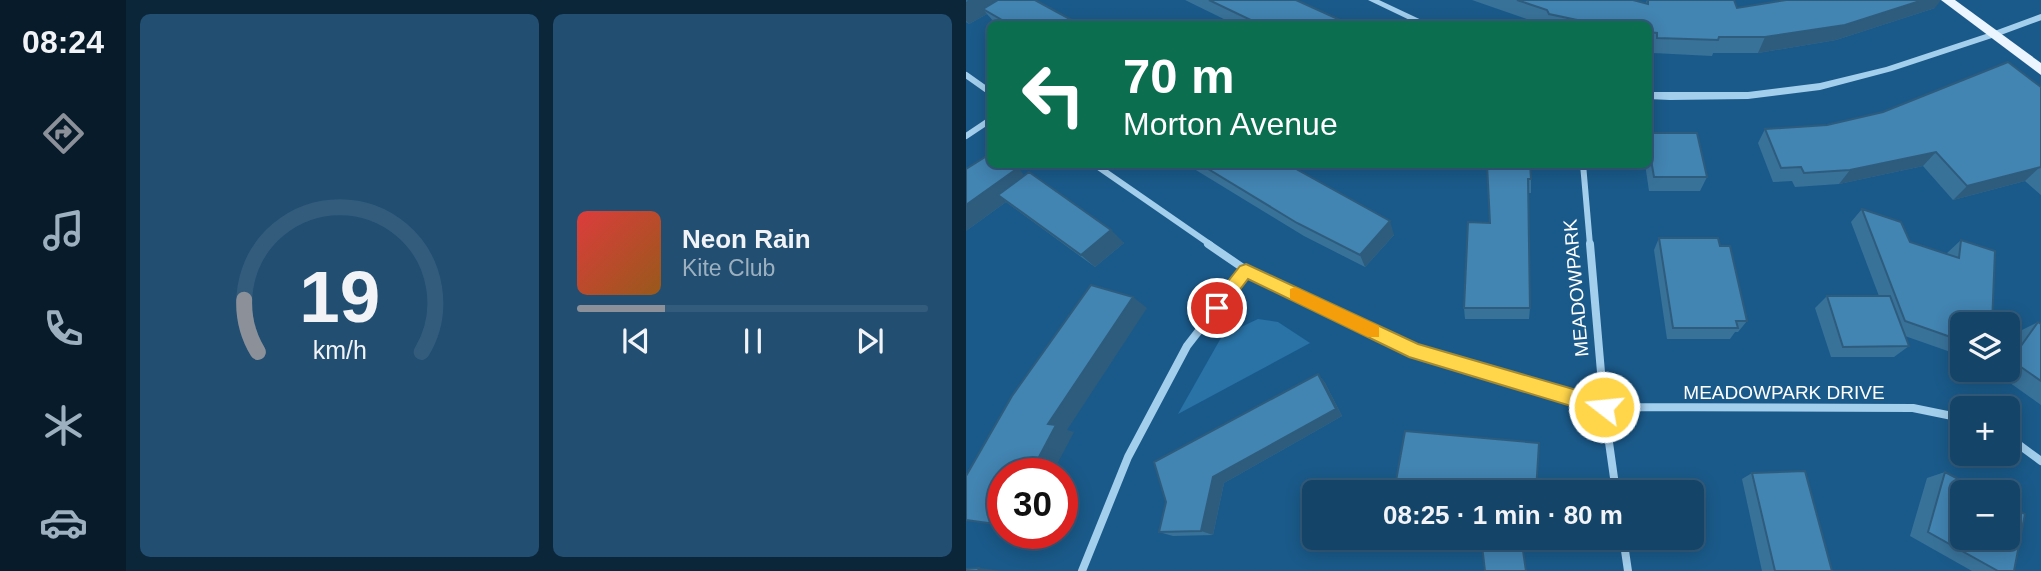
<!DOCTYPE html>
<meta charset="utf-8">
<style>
body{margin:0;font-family:Helvetica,sans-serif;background:#214e71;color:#f1f3f6;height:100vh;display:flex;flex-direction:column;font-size:26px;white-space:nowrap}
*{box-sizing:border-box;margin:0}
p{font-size:23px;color:#9db0c0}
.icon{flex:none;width:38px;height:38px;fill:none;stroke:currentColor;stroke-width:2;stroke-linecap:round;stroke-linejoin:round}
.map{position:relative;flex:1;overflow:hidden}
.sheet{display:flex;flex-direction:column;gap:14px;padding:14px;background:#0b2539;width:840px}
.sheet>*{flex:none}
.guide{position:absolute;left:21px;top:21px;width:665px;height:147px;border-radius:10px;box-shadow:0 4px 18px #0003,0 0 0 2px #335c7c;background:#0b6e4f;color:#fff;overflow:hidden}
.buttons{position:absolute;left:984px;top:312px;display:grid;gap:14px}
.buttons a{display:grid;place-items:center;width:70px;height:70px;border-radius:10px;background:#144468;box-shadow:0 4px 18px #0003,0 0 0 2px #335c7c;font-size:35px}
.speed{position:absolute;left:21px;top:458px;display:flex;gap:14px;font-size:35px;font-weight:700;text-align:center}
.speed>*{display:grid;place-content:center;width:91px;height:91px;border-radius:50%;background:#144468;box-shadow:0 4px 18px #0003,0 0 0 2px #335c7c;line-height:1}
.speed .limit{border:10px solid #d22;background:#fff;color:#111}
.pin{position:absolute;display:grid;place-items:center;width:60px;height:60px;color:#fff;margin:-30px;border:4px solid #fff;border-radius:50%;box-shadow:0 2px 7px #0007}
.me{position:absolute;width:77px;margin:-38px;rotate:286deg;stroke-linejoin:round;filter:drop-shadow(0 0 5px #0008)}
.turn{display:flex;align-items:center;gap:24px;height:147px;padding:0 21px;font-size:32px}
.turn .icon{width:91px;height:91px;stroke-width:2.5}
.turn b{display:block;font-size:49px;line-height:60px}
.sheet .card{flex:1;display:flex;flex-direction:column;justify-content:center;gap:10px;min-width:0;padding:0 24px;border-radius:10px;background:#214e71}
.sheet .dial{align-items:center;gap:0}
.dial svg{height:182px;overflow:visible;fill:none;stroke:#335c7c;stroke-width:7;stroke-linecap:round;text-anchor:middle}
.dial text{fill:#f1f3f6;stroke:none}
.song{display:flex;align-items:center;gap:21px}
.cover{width:84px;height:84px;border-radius:10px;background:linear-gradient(135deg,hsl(0 70% 55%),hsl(30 70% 35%))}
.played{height:7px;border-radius:4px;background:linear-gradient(90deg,#8c9099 25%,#335c7c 25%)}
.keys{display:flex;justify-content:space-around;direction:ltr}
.sheet .tiles{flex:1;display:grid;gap:14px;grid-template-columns:repeat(2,1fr)}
.trip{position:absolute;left:336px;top:480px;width:402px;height:70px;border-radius:10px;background:#144468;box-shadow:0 4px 18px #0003,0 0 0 2px #335c7c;font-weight:700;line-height:70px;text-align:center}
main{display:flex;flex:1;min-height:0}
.menu{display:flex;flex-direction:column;width:126px;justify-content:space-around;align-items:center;background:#081b2a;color:#9db0c0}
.menu .icon{width:49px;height:49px}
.menu .selected{color:#8c9099}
.menu b{font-size:32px;color:#f1f3f6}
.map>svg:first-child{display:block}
</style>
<main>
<nav class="menu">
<b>08:24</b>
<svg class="icon selected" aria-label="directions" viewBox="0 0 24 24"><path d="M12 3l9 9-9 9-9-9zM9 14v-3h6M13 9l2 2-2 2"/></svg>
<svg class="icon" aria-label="music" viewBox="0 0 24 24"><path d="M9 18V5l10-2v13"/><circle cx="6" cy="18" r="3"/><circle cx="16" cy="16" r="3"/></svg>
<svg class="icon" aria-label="phone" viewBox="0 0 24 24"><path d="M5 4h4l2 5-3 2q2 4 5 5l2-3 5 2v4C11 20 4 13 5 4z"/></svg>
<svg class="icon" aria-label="climate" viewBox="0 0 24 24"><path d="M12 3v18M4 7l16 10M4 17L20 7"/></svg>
<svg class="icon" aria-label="car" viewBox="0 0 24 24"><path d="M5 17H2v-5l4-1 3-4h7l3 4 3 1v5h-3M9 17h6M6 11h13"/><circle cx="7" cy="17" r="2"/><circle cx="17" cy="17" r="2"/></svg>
</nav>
<section class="sheet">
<div class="tiles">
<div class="card dial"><svg viewBox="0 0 100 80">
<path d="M14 69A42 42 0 1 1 86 69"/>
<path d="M14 69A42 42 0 0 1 8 46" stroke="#8c9099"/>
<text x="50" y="56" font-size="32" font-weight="700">19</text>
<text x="50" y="72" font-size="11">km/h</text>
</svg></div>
<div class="card">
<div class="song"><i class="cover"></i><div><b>Neon Rain</b><p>Kite Club</p></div></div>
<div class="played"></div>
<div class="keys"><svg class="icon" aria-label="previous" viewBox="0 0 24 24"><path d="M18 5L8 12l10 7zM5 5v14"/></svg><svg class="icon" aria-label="pause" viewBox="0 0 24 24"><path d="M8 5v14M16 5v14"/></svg><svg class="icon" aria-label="next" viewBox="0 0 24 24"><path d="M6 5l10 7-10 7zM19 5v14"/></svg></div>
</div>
</div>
</section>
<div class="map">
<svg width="1075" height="571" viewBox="0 0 1075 571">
<rect width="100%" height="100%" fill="#1a5a8a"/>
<path fill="#2973a6" d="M 292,319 L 312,322 L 344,343 L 212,414 L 256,336 Z"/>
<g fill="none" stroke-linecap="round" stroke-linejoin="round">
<path stroke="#a3cfed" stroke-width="6" d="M 1029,34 L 1075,17
M 0,75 L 24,92
M 0,136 L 24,120
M 128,164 L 245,245
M 617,164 L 624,245"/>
<path stroke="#a3cfed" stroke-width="8" d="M 242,244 L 280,270 L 449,351 L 638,407 L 947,408 L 996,418
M 624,244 L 638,407 L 650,492
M 1041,436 L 1075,461
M 657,537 L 662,571
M 116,571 L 162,457 L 221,346 L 280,270"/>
<path fill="#a3cfed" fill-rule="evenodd" d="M 402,0 L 413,0 L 464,24 L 452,24 Z
M 1029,31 L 1034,34 L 1032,36 L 926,71 L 854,90 L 782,99 L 704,100 L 682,99 L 682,92 L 782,92 L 854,83 L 920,67 Z"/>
<path fill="#eaf5ff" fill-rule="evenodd" d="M 975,0 L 989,0 L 1075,63 L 1075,75 Z"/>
</g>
<path fill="#397299" d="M 0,0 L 113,24 L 30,24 L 21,14 L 3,24 L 0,22 Z
M 219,0 L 330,0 L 383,24 L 268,24 Z
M 506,0 L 667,0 L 680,3 L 681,0 L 768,0 L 771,8 L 969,8 L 870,40 L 792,53 L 747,53 L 746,56 L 687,53 L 687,49 L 682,49 L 682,24 L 575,24 Z
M 1075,87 L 1075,195 L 1059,181 L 987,200 L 957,166 L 873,184 L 829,187 L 826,181 L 807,182 L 792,143 L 799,129 L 861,125 Z
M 682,133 L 741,177 L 734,191 L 683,191 L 679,164 L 682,164 Z
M 220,164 L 321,164 L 428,235 L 399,267 L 338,236 Z
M 521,164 L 565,179 L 565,193 L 562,193 L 564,308 L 563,319 L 499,319 L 498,308 L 524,223 Z
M 58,176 L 158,243 L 129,267 L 40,202 L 0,231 Z
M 896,209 L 944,242 L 980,254 L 995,240 L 996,356 L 939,336 L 943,346 L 928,357 L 865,357 L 849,308 L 861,296 L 913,296 L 885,222 Z
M 693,238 L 754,246 L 781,321 L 772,332 L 769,332 L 764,339 L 701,339 L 688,250 Z
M 1072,322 L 1075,324 L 1075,405 L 1026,370 L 1027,369 L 1041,369 L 1041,348 L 1052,332 Z
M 352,374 L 359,383 L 376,416 L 258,483 L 247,535 L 207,536 L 193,532 Z
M 979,472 L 1048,571 L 1006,571 L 944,536 L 961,478 Z
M 786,473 L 866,571 L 796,571 L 776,479 Z"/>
<path fill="#2e5c7d" d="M 3,0 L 33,0 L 17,9 L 21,14 L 3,24 L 0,21 L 0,2 Z
M 957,0 L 975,0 L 969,8 L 870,40 L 792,53 L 799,37 Z
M 970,152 L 957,166 L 873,184 L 884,170 Z
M 45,164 L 50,164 L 64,184 L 32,195 L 40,202 L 0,231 L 0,205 Z
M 1074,167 L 1059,181 L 987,200 L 1001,186 Z
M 424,221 L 428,235 L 399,267 L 394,255 Z
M 145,230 L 158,243 L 129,267 L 115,255 Z
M 167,297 L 181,308 L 101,430 L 108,432 L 86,474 L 64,474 L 82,424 Z
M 352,374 L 359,383 L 376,416 L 258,483 L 247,535 L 235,531 L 247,477 Z
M 13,568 L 36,571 L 12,571 Z"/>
<path fill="#4284b2" stroke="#2e5c7d" stroke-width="2" d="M 32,0 L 69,0 L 113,24 L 43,24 L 17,9 Z
M 243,0 L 330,0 L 383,24 L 293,24 Z
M 551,0 L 667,0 L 682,4 L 682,0 L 768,0 L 771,8 L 820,0 L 957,0 L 879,25 L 799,37 L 753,37 L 752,40 L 691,38 L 691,33 L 682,32 L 682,24 L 630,24 L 583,14 L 581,10 Z
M 1042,62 L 1075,87 L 1075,167 L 1001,186 L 970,152 L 884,170 L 838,173 L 835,167 L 815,168 L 799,129 L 861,125 L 917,112 Z
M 682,133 L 731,133 L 741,177 L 688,177 L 682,142 Z
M 24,154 L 24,164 L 45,164 L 49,170 L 0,205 L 0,169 Z
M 234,164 L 321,164 L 424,221 L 394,255 L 331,223 Z
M 521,164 L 564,164 L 565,179 L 562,179 L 564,308 L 498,308 L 502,222 L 524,223 Z
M 63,172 L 145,230 L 115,255 L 32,195 Z
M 896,209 L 935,222 L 944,242 L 993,258 L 995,240 L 1029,251 L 1026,324 L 996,324 L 996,341 L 939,321 Z
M 693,238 L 752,238 L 754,246 L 764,246 L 781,321 L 770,321 L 772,328 L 707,328 Z
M 125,285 L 167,297 L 82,424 L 90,425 L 64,474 L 37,474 L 37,525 L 0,520 L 0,476 L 46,396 Z
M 861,296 L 924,296 L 943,346 L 877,347 Z
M 1072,322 L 1075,324 L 1075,381 L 1045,360 Z
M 352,374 L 370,409 L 247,477 L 235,531 L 193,532 L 200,502 L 188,462 Z
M 439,431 L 573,443 L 570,492 L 428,492 Z
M 839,471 L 866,571 L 809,571 L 786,473 Z
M 979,472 L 1017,492 L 996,492 L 996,537 L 1041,537 L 1041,505 L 1059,514 L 1048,571 L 1032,571 L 962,532 Z
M 515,537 L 555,537 L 560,571 L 519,571 Z
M 13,568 L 12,571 L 0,571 L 0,569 Z"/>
<path fill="#ffd54a" stroke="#a68a30" stroke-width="2" d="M 280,264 L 452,344 L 638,398 L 645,401 L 647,407 L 645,413 L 638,416 L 443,357 L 282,279 L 256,313 L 245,313 L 245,303 L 274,266 Z"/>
<path fill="#f59e0b" d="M 329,287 L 413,326 L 413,337 L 402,337 L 324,299 L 324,289 Z"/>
<g text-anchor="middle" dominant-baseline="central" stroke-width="7" stroke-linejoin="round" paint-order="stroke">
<g font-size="19" fill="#fff" stroke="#1a5a8a">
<text transform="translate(610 288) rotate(-95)">MEADOWPARK</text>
<text x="818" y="392">MEADOWPARK DRIVE</text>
</g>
</g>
</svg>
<div class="buttons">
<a><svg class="icon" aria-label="layers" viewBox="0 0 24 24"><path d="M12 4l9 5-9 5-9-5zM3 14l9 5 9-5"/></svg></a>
<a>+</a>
<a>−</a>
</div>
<div class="speed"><div class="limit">30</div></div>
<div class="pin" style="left:251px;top:308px;background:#d93025"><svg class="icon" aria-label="arrive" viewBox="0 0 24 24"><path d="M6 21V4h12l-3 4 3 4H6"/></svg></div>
<svg class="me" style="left:638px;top:407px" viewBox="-20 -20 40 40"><circle r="17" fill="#ffd54a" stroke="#fff" stroke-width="3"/><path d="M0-11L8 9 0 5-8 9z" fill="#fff"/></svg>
<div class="trip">08:25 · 1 min · 80 m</div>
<div class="guide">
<div class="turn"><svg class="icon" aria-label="left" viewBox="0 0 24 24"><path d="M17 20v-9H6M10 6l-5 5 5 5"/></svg><div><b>70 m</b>Morton Avenue</div></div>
</div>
</div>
</main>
